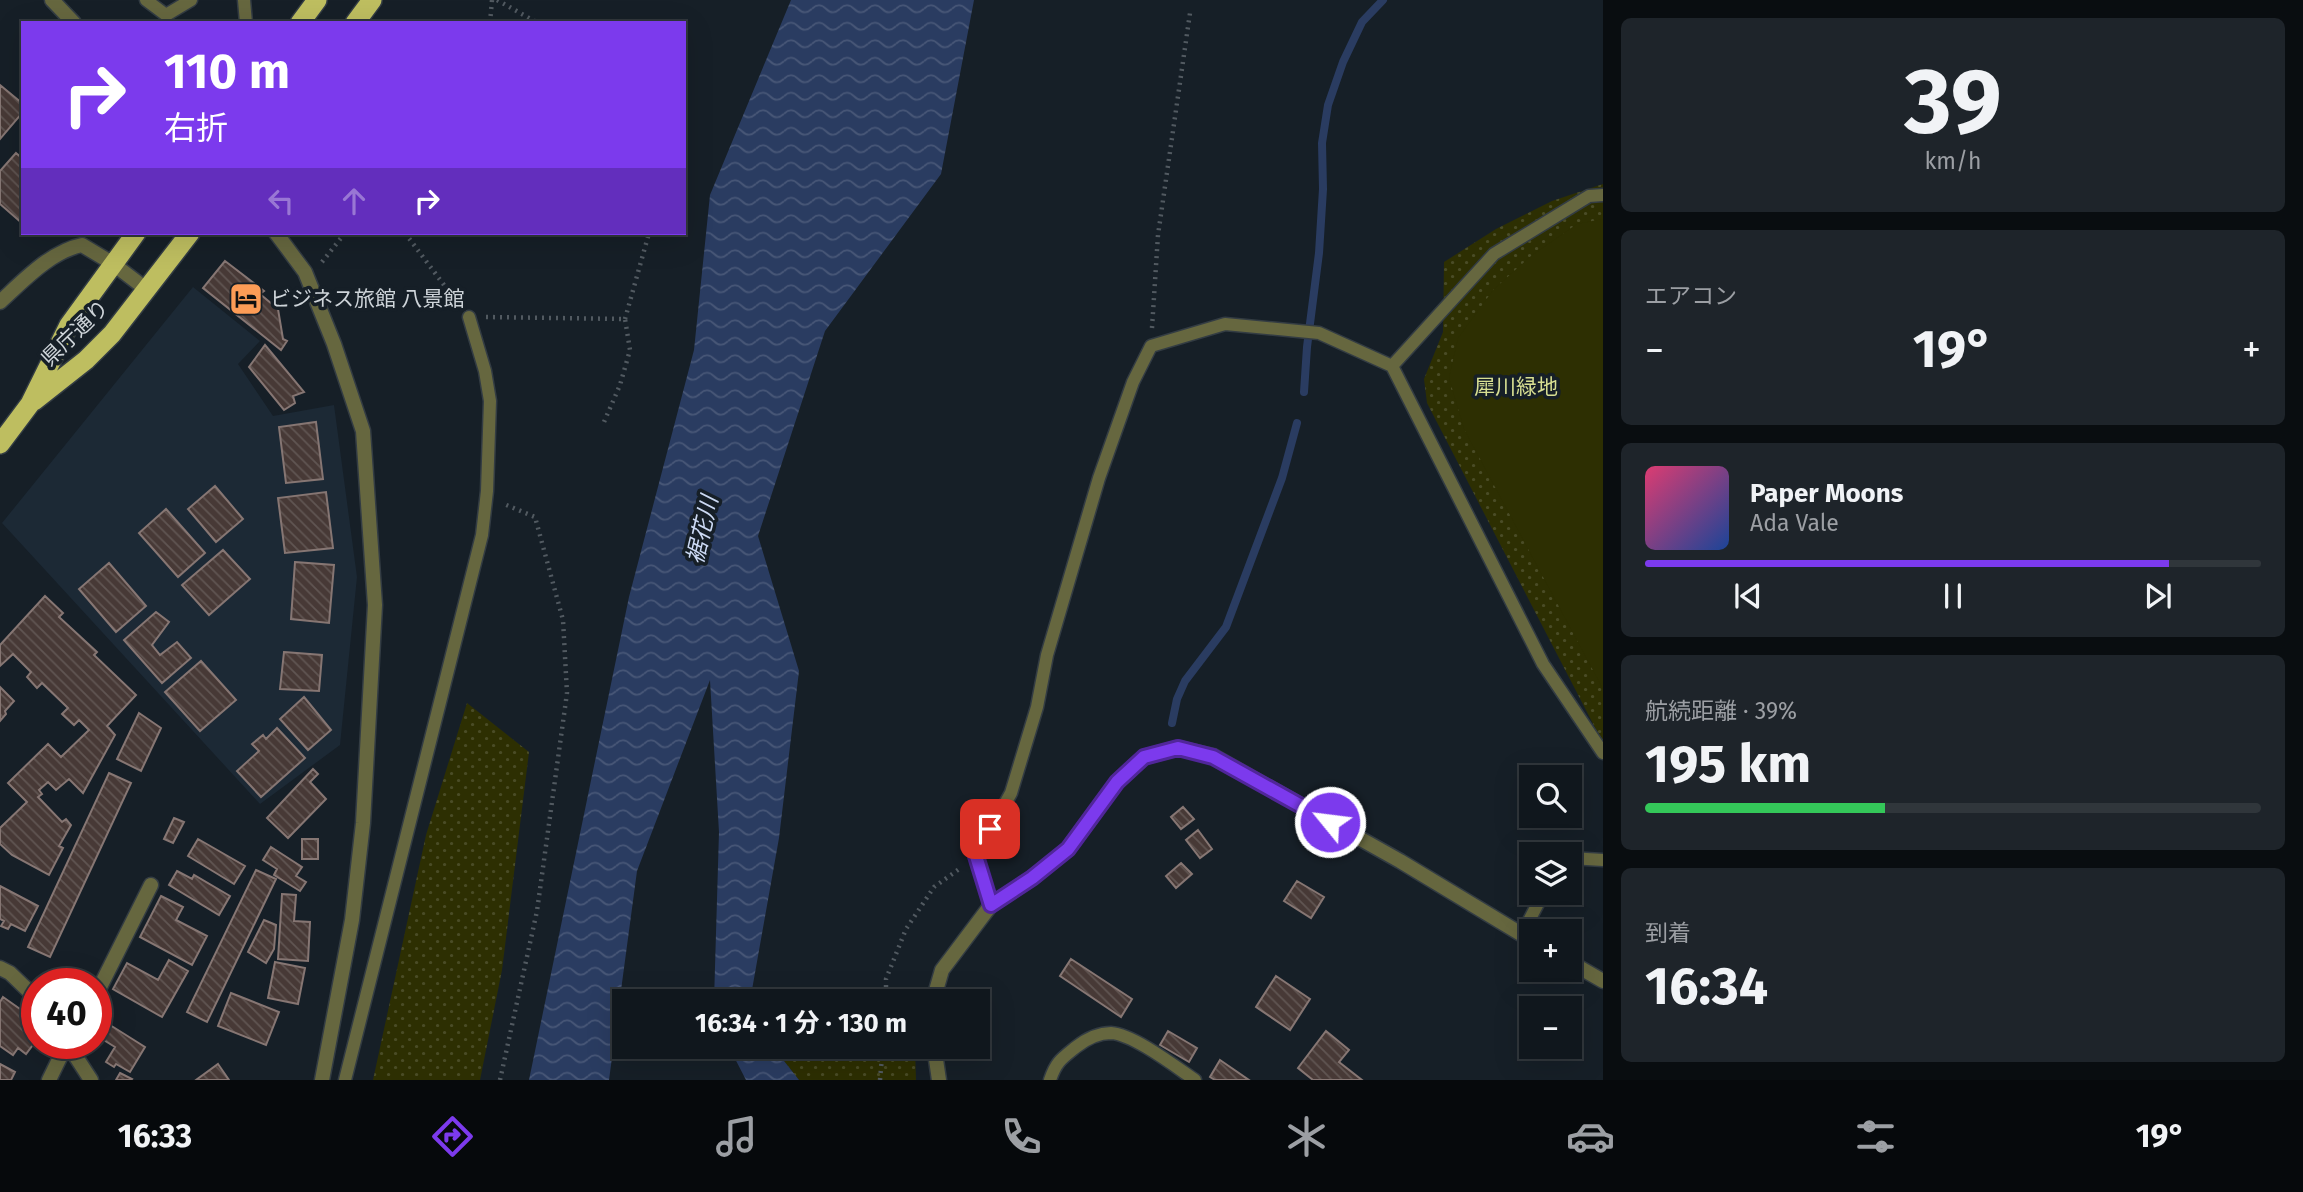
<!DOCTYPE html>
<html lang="ja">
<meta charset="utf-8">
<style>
body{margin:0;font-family:"Fira Sans","Noto Sans JP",sans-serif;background:#1e242a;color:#f1f3f6;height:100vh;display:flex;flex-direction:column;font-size:26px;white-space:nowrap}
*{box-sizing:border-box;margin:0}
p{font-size:23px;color:#9c9fa4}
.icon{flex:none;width:38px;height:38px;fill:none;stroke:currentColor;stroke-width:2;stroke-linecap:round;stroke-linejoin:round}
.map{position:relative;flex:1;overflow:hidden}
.details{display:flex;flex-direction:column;gap:18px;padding:18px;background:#090d10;width:700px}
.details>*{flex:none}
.hud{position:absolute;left:21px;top:21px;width:665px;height:214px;border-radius:0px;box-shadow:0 7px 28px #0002,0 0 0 2px #30363b;background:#7c3aed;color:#fff;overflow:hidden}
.fabs{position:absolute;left:1519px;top:765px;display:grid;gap:14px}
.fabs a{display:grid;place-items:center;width:63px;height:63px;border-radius:0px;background:#10171d;box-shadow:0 7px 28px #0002,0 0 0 2px #30363b;font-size:35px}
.speed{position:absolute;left:21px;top:968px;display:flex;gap:14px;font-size:35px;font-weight:700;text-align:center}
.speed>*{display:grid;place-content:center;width:91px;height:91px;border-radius:50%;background:#10171d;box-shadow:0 7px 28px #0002,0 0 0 2px #30363b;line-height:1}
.speed .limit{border:10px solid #d22;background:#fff;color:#111}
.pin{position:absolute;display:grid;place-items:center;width:60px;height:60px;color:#fff;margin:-30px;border-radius:14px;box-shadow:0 4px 10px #0006}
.me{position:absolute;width:77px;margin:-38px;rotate:299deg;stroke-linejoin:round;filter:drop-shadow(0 0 5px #0008)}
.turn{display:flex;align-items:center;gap:24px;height:147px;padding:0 28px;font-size:32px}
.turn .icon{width:91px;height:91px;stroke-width:2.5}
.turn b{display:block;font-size:49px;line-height:60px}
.lanes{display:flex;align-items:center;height:66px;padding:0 28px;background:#0003;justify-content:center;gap:35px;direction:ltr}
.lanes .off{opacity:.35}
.big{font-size:52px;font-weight:700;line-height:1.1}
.details .tile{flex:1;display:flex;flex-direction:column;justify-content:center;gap:10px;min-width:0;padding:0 24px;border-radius:10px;background:#1e242a}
.details .dial{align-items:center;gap:0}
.dial b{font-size:91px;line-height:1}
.song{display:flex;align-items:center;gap:21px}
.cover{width:84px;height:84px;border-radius:10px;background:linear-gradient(135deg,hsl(340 70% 55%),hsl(220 70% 35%))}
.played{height:7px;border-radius:4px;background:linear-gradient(90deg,#7c3aed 85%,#30363b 85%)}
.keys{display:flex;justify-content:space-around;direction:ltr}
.heat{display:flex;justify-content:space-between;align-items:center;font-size:38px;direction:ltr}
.charge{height:10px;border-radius:5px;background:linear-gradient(90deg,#34c759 39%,#30363b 0)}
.trip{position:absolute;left:612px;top:989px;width:378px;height:70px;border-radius:0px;background:#10171d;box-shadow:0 7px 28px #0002,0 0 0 2px #30363b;font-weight:700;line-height:70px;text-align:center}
.dock{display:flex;height:112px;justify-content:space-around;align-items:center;background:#06090c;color:#9c9fa4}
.dock .icon{width:49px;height:49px}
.dock .active{color:#7c3aed}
.dock b{font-size:32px;color:#f1f3f6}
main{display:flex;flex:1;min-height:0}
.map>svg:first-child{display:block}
</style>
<main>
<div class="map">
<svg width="1603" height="1080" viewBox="0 0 1603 1080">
<defs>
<pattern id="grass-dots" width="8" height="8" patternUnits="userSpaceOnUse" patternTransform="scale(1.75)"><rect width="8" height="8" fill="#2d2f02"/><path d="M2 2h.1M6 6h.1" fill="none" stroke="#4a4c26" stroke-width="1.8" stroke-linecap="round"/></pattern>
<pattern id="water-waves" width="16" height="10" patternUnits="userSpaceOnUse" patternTransform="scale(1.75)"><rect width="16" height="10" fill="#2a3c61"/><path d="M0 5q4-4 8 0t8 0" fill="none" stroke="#485777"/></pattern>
<pattern id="building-back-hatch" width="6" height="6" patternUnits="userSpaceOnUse" patternTransform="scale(1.75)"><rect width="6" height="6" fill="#473936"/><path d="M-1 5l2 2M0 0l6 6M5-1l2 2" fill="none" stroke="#605552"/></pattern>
</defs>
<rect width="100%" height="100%" fill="#161f27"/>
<path fill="#1c2935" d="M 193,287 L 260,341 L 238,364 L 273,416 L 334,405 L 357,577 L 340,745 L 260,804 L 2,523 Z"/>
<path fill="url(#grass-dots)" d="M 1603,184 L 1603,743 L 1427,403 L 1424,379 L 1443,332 L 1444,262 L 1496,229 L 1552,201 Z
M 467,703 L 529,752 L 502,970 L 480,1080 L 373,1080 L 426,835 Z
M 773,1047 L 915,1047 L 916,1080 L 799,1080 Z"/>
<path fill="#2d2f02" d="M 1603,219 L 1603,689 L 1464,429 L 1449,378 L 1458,338 L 1494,289 L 1531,256 L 1577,224 Z"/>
<path fill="url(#water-waves)" d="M 791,0 L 974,0 L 941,174 L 825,331 L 758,536 L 799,671 L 779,838 L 750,1001 L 714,1001 L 719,832 L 710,680 L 637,871 L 609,1080 L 529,1080 L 629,597 L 694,350 L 710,195 Z
M 729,1047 L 773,1047 L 799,1080 L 746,1080 Z"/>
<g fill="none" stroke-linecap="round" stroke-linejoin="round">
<path stroke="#2a3c61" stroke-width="8" d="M 1304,392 L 1307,347 L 1319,253 L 1323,189 L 1322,143 L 1328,105 L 1343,62 L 1362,22 L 1383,0
M 1172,723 L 1177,699 L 1185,681 L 1226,627 L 1282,478 L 1297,423"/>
</g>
<path fill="url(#building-back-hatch)" stroke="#867673" stroke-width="2" d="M 0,85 L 23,104 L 23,112 L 0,139 Z
M 16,153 L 23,159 L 23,224 L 0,204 L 0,171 Z
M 225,261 L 264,291 L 260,294 L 278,309 L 283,339 L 287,341 L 281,350 L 203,288 Z
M 265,345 L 304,392 L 293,396 L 295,403 L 284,410 L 249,367 Z
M 316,422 L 323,479 L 286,483 L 279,427 Z
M 215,486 L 243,519 L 216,542 L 188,509 Z
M 326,492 L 333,548 L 285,553 L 278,498 Z
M 166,509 L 205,553 L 178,577 L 139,533 Z
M 223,550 L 250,579 L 209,615 L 182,585 Z
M 295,562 L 334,565 L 329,623 L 291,619 Z
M 109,563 L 146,606 L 116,632 L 79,589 Z
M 45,596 L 63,613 L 59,617 L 97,652 L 94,655 L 136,695 L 107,726 L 115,735 L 83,793 L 69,779 L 56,790 L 48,782 L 39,790 L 42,794 L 38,797 L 62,822 L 66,819 L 71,825 L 59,846 L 63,848 L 49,875 L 12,855 L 0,844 L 0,828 L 27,802 L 8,783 L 48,744 L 61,757 L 89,730 L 79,720 L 74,725 L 62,714 L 68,708 L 42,683 L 37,688 L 27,677 L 31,672 L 13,654 L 0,666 L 0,645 Z
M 156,612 L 169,622 L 152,645 L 160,655 L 177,642 L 191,658 L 162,683 L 124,640 Z
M 284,652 L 322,655 L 319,691 L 280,689 Z
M 201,661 L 236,700 L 200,731 L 165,692 Z
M 0,687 L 14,701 L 5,711 L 6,714 L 0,721 Z
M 304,697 L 331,730 L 308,750 L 280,719 Z
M 139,713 L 161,728 L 141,771 L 117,759 Z
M 277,728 L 305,758 L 261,797 L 237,771 L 259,751 L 252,744 L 263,735 L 266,739 Z
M 313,769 L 318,774 L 310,782 L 326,799 L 288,838 L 267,818 Z
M 109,773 L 131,783 L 50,957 L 28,947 Z
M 1183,807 L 1194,819 L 1181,829 L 1171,817 Z
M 174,818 L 184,822 L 173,843 L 164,839 Z
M 1198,830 L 1212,849 L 1200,858 L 1186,840 Z
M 198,839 L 245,866 L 234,884 L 188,856 Z
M 302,839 L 318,839 L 318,859 L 302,859 Z
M 271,847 L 302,867 L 296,876 L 306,882 L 300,891 L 274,875 L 277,869 L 263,860 Z
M 1181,863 L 1192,874 L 1176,888 L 1166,876 Z
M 256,870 L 276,879 L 207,1022 L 187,1012 Z
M 177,871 L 192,879 L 194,875 L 230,896 L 219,915 L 169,885 Z
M 1297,881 L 1324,897 L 1311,918 L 1284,901 Z
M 0,886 L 38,906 L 25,931 L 11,924 L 8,929 L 1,926 L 4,921 L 0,919 Z
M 282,894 L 296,895 L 294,921 L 310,922 L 308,961 L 278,959 Z
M 161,896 L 183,907 L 176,920 L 207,936 L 192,965 L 140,937 Z
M 264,920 L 276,925 L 274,949 L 266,963 L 248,952 Z
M 1071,959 L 1132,999 L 1121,1017 L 1060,976 Z
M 169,960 L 188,971 L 162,1017 L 113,989 L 127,963 L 158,980 Z
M 275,962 L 305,968 L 298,1004 L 268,998 Z
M 1276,976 L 1310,999 L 1290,1030 L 1256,1007 Z
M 231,993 L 279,1012 L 266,1045 L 218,1026 Z
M 3,997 L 37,1021 L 37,1027 L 30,1036 L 35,1042 L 26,1054 L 18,1048 L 13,1055 L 0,1046 L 0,1002 Z
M 110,1025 L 145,1047 L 130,1072 L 116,1064 L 114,1067 L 106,1062 L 115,1047 L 102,1039 Z
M 1168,1031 L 1197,1048 L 1189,1062 L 1160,1045 Z
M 1326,1031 L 1349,1050 L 1339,1062 L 1362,1080 L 1313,1080 L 1298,1068 Z
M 1220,1060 L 1249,1080 L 1215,1080 L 1210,1077 Z
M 0,1064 L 15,1072 L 11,1080 L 0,1080 Z
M 218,1064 L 229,1080 L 196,1080 Z
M 120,1073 L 132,1079 L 131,1080 L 116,1080 Z"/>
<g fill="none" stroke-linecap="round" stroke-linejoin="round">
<defs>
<path id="service" d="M 146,0 L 166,15 L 191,0
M 244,0 L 246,23
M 1392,366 L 1494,254 L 1589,196 L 1603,195
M 1570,858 L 1603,860
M 991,905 L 976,856 L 1011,793 L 1037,707 L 1047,655 L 1099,478 L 1133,382 L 1151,346 L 1225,324 L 1319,333 L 1392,366 L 1543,664 L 1603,753
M 1522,934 L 1544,892
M 345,1080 L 482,535 L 487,491 L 490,401 L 485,371 L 469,317
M 1050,1080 C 1056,1062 1061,1059 1076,1047 C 1085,1040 1098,1033 1111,1033 C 1133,1034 1176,1067 1195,1080"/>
<path id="minor" d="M 52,0 L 74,23
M 276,233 L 305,272 L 334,344 L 363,431 L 375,605 L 363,823 L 352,920 L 322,1080
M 0,302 C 23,281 51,251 82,245 L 112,263 L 146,289
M 0,968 L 10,973 L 37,999
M 96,995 L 151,885
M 67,1043 L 91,1080
M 49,1080 L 67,1043"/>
<path id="tertiary" d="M 1570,962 L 1603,981
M 933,1001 L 942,970 L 991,905 L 1032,878 L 1068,849 L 1117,782 L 1144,757 L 1178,748 L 1213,756 L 1400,861 L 1531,940
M 934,1046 L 939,1080"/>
<path id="trunk" d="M 300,23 L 317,0
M 355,23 L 372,0
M 34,401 L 86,360 L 112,334 L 190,233
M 0,444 L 30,404 L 69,325 L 136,233"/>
</defs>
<use href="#service" stroke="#333c43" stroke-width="15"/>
<use href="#minor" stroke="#333c43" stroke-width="17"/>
<use href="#tertiary" stroke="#333c43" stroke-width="17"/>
<use href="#trunk" stroke="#333c43" stroke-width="22"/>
<path stroke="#525a61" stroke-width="4.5" stroke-dasharray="2 5" stroke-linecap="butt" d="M 497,0 L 538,23
M 490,23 L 492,0
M 405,233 L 459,305
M 322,262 L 345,233
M 486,317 L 625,319 L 630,350 L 620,385 L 604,422
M 625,319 L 649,233
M 1152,328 L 1158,235 L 1190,13
M 886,1001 L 886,979 L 906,929 L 934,887 L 962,867
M 500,1080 L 537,911 L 567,693 L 563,620 L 535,517 L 504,504
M 880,1080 L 883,1046"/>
<use href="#service" stroke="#66673f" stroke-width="12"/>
<use href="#minor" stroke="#66673f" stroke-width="14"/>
<use href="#tertiary" stroke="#66673f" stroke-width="14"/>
<use href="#trunk" stroke="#bebe60" stroke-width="19"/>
</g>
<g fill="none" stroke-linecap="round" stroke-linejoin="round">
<defs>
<path id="route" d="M 990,829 L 976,856 L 991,905 L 1032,878 L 1068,849 L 1117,782 L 1144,757 L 1178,748 L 1213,757 L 1330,822"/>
</defs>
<use href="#route" stroke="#51269a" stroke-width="18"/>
<use href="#route" stroke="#7c3aed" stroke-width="12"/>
</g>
<defs>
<symbol id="hotel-square" viewBox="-11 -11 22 22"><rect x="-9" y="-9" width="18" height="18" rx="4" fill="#fd9c56" stroke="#161f27"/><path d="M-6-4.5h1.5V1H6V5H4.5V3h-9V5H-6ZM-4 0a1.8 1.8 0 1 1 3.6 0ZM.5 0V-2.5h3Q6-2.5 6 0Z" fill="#111"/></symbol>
</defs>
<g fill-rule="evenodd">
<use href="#hotel-square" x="227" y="280" width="38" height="38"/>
</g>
<g text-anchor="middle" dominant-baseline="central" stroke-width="7" stroke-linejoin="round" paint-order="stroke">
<g font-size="21" fill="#ced4d9" stroke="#161f27" text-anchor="start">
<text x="270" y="299">ビジネス旅館 八景館</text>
</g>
<g font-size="21" fill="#ced4d9" stroke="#161f27">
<text transform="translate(75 333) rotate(-44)">県庁通り</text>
</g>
<g font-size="21" fill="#d8df92" stroke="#161f27">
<text x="1516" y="387">犀川緑地</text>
</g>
<g font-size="23" font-style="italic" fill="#ccdaf4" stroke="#161f27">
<text transform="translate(702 530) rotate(-77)">裾花川</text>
</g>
</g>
</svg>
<div class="fabs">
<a><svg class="icon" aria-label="search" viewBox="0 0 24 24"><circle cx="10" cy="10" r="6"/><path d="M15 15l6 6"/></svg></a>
<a><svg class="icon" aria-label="layers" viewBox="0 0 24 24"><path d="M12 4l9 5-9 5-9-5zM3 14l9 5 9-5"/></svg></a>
<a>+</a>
<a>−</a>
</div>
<div class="speed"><div class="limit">40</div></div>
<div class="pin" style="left:990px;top:829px;background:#d93025"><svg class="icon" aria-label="arrive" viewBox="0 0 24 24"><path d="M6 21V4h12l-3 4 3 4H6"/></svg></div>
<svg class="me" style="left:1330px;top:822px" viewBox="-20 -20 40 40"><circle r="17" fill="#7c3aed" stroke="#fff" stroke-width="3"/><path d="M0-11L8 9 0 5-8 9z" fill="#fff"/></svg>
<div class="trip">16:34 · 1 分 · 130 m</div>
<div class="hud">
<div class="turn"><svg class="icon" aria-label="right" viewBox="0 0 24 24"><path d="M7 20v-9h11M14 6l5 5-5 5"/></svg><div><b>110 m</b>右折</div></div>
<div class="lanes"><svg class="icon off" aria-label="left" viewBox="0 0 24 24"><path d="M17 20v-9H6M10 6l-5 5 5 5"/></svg><svg class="icon off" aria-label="ahead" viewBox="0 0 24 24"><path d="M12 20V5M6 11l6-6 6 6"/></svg><svg class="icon" aria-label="right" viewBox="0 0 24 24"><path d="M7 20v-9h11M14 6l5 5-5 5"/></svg></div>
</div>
</div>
<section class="details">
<div class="tile dial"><b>39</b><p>km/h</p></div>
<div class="tile"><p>エアコン</p>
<div class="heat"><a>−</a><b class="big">19°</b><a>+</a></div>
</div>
<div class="tile">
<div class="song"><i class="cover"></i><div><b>Paper Moons</b><p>Ada Vale</p></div></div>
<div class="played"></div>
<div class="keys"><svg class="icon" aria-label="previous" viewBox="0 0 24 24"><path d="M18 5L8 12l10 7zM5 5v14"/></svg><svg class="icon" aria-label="pause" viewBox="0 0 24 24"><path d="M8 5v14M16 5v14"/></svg><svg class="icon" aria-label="next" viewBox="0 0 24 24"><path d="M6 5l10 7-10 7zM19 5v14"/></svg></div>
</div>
<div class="tile"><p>航続距離 · 39%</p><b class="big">195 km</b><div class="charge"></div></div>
<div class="tile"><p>到着</p><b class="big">16:34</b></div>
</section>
</main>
<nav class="dock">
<b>16:33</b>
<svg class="icon active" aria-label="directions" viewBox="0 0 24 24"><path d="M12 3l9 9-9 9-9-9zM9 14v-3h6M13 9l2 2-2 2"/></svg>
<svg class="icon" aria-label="music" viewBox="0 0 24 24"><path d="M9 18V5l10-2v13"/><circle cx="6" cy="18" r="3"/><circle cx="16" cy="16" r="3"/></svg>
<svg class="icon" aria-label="phone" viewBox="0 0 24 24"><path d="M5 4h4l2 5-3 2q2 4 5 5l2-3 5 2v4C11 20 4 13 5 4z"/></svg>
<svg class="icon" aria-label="climate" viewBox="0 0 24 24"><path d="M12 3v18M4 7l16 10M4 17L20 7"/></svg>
<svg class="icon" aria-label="car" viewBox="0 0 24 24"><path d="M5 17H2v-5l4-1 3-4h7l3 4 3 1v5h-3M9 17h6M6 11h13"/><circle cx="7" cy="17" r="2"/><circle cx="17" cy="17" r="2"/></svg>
<svg class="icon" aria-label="filters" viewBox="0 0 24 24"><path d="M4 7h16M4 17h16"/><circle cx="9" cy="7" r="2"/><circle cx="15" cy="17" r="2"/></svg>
<b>19°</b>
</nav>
